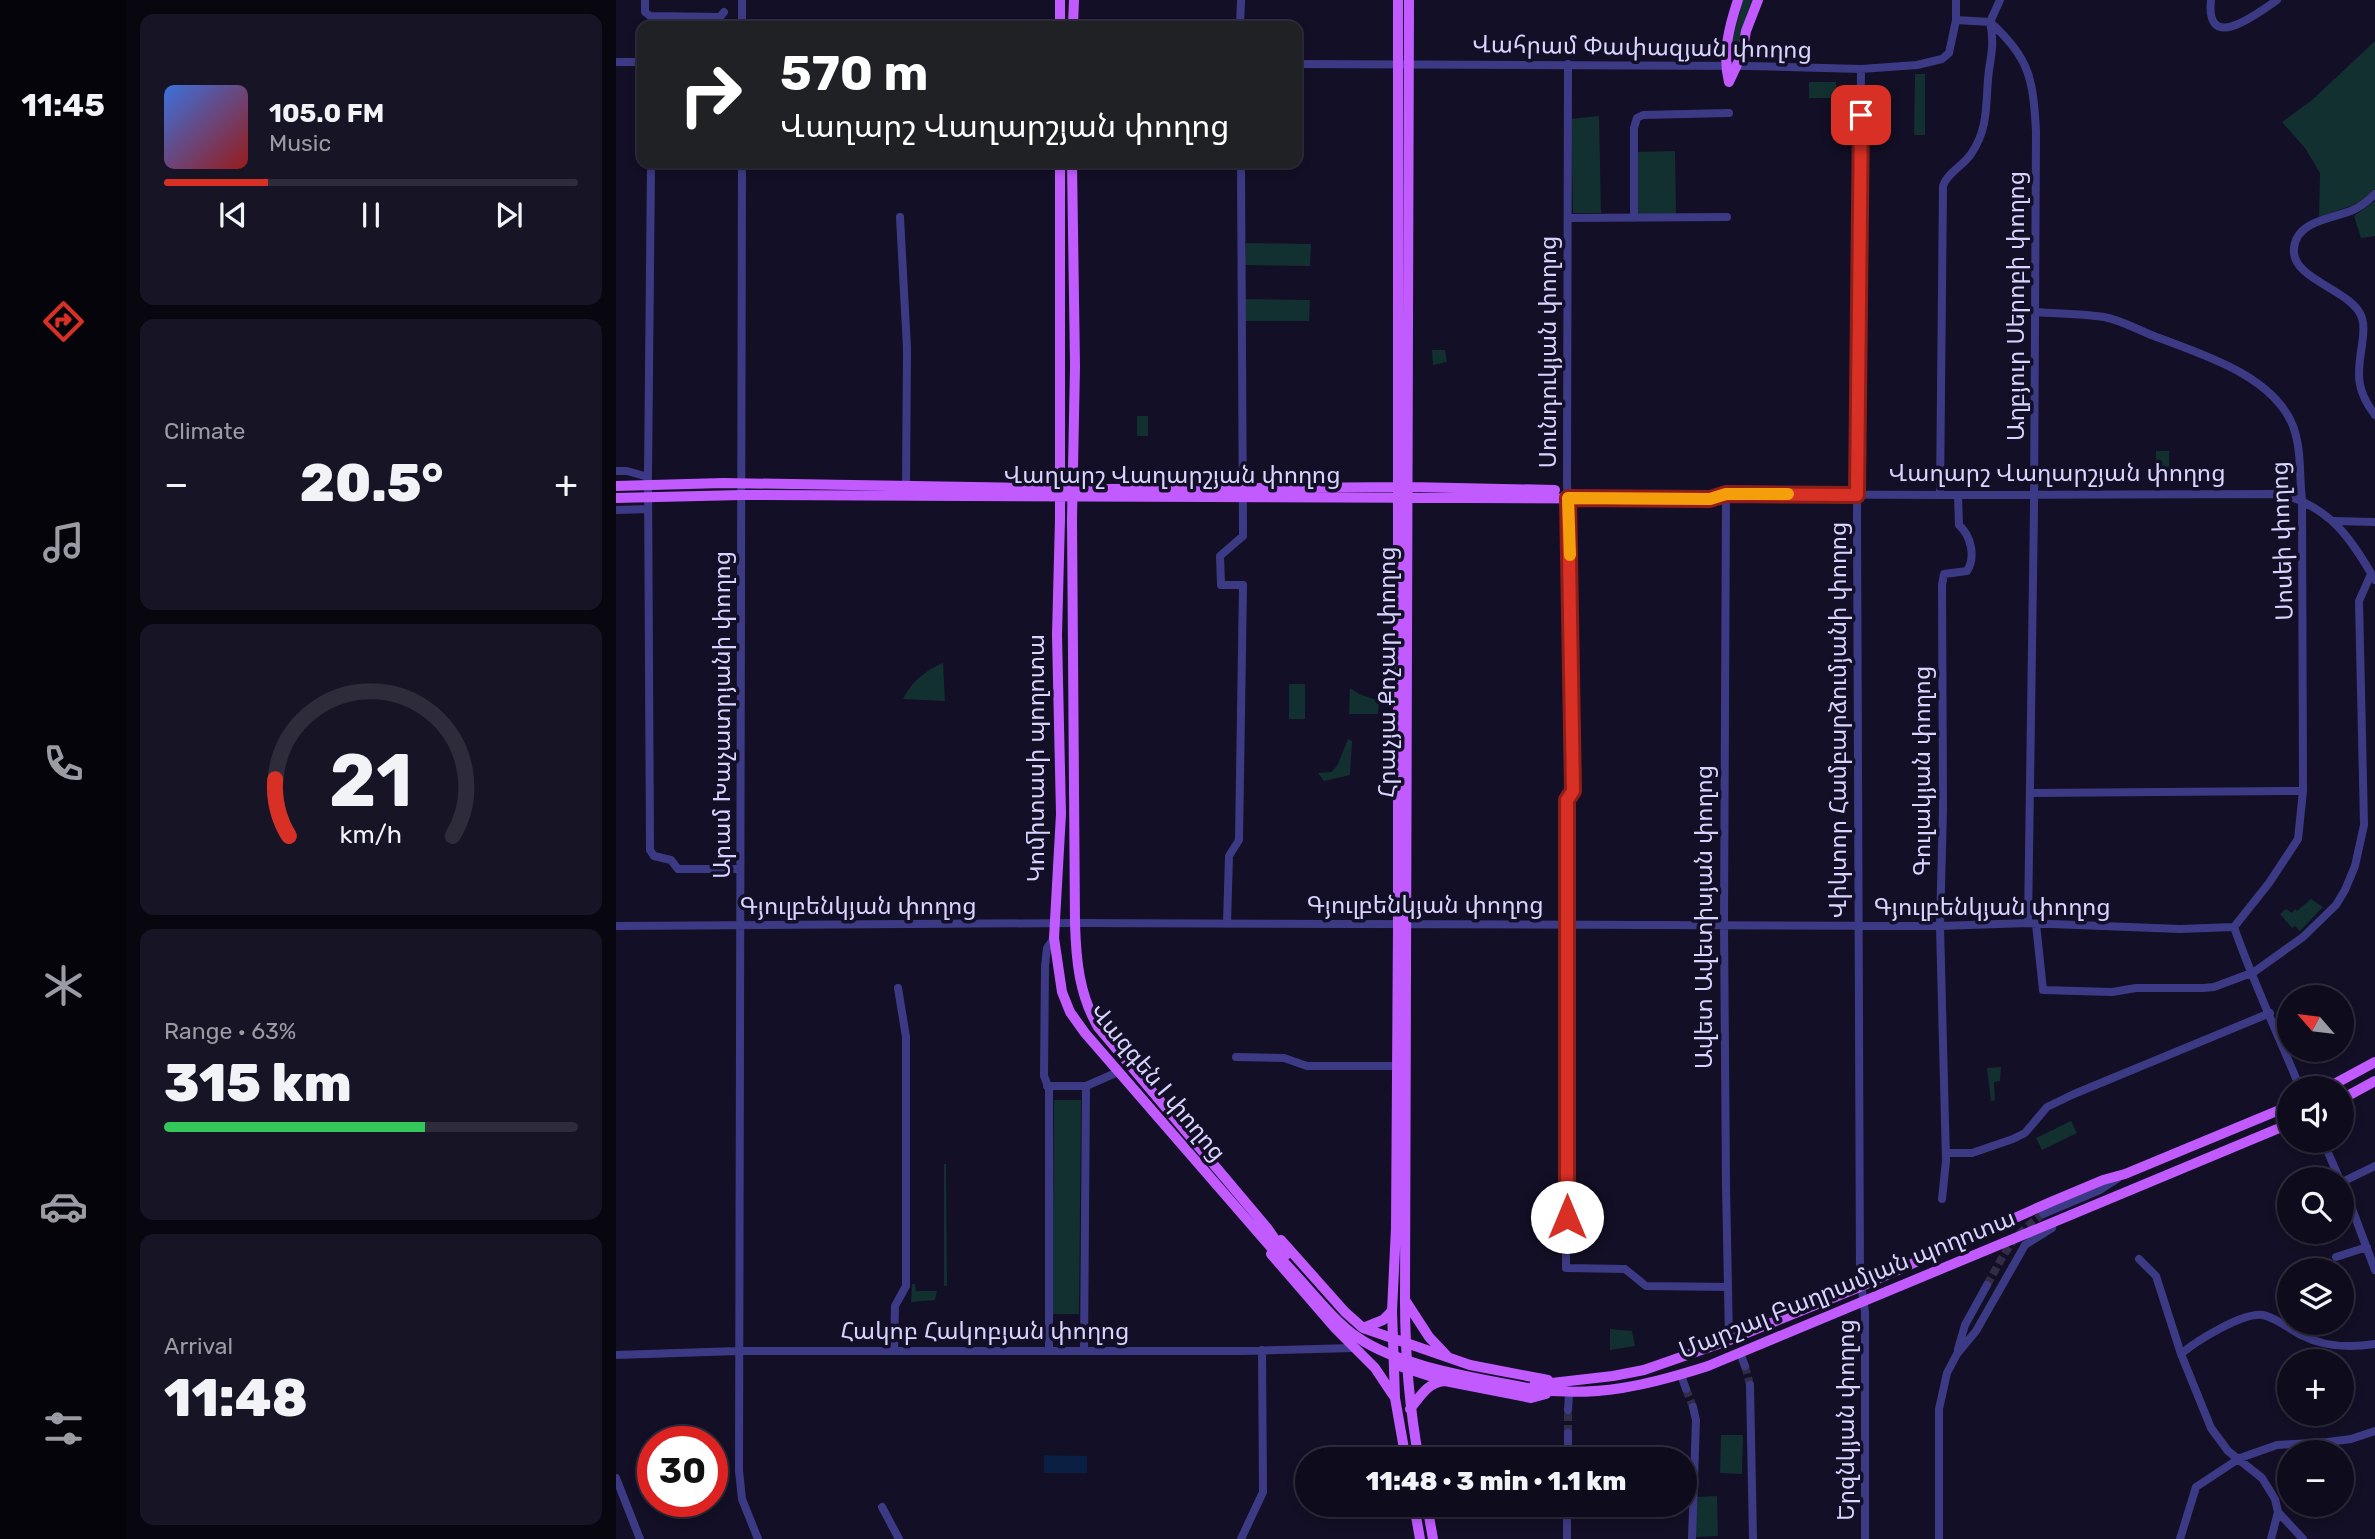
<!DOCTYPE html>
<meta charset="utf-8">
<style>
body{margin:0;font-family:Rubik,"Noto Sans Armenian",sans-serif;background:#171425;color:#f1f3f6;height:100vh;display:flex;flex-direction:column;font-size:26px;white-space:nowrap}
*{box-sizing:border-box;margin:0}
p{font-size:23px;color:#9b9ba3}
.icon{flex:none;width:38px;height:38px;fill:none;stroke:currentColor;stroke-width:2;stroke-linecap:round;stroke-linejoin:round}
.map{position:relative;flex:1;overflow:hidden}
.drawer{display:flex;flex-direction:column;gap:14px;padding:14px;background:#08060f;width:490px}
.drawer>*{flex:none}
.guide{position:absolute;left:21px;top:21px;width:665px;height:147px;border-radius:14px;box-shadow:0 4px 10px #0003,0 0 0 2px #2e2b3b;background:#202124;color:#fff;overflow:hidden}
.needle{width:46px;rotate:298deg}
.tools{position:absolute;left:1661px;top:985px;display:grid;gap:14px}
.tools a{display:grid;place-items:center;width:77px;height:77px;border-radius:50%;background:#0e0b1c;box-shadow:0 4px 10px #0003,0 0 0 2px #2e2b3b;font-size:35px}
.speed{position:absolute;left:21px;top:1426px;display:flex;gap:14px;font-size:35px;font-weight:700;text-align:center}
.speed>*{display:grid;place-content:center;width:91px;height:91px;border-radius:50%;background:#0e0b1c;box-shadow:0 4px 10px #0003,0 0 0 2px #2e2b3b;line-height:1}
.speed .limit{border:10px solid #d22;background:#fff;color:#111}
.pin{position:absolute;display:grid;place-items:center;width:60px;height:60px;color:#fff;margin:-30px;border-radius:14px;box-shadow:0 4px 10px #0006}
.me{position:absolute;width:77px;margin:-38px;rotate:0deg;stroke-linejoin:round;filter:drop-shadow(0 0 5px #0008)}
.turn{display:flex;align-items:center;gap:24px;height:147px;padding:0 28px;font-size:32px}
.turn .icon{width:91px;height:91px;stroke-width:2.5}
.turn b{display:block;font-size:49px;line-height:60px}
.big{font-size:52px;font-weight:800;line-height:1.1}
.drawer .tile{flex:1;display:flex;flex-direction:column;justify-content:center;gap:10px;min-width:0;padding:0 24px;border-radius:14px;background:#171425}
.drawer .dial{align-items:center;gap:0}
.dial svg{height:182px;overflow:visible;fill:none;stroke:#2e2b3b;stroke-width:7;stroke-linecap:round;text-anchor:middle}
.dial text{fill:#f1f3f6;stroke:none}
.song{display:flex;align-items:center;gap:21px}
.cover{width:84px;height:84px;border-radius:10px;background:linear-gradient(135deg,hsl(220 70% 55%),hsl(0 70% 35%))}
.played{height:7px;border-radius:4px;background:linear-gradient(90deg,#d93025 25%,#2e2b3b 25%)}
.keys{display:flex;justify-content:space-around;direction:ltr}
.heat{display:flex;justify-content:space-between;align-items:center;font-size:38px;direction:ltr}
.charge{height:10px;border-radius:5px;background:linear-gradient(90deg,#34c759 63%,#2e2b3b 0)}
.trip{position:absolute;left:679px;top:1447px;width:402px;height:70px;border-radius:35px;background:#0e0b1c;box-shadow:0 4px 10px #0003,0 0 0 2px #2e2b3b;font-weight:800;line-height:70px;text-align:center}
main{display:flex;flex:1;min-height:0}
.tabs{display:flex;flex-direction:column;width:126px;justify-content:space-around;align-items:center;background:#06040b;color:#9b9ba3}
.tabs .icon{width:49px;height:49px}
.tabs .on{color:#d93025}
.tabs b{font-size:32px;color:#f1f3f6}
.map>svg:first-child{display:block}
</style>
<main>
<nav class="tabs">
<b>11:45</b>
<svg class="icon on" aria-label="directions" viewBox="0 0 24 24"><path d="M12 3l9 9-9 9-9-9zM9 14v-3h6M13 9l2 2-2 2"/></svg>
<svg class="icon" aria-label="music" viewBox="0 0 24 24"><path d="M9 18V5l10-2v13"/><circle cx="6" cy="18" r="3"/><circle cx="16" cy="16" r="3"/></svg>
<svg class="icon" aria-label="phone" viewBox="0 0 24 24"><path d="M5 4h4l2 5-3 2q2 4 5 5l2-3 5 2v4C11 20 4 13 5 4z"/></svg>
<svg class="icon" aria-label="climate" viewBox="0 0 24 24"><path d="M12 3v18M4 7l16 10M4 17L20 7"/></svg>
<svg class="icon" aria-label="car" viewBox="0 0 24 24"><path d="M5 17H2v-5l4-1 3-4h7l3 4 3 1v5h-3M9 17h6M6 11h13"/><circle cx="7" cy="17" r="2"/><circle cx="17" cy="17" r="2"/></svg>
<svg class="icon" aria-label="filters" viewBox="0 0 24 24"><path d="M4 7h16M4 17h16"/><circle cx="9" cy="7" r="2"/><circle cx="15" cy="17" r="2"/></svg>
</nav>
<section class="drawer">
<div class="tile">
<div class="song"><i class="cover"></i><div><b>105.0 FM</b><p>Music</p></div></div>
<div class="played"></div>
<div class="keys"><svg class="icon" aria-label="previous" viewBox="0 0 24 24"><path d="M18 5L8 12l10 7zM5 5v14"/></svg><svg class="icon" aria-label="pause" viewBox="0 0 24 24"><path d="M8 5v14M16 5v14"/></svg><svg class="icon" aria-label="next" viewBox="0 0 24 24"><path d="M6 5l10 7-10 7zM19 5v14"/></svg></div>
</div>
<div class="tile"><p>Climate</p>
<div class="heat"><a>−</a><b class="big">20.5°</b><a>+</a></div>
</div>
<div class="tile dial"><svg viewBox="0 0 100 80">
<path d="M14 69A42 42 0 1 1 86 69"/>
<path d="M14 69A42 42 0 0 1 8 44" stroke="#d93025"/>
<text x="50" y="56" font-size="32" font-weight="700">21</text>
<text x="50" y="72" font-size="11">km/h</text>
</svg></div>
<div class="tile"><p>Range · 63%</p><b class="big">315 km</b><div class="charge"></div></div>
<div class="tile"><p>Arrival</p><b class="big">11:48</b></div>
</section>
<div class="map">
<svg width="1759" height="1539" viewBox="0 0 1759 1539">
<rect width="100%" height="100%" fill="#130f26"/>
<path fill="#12302f" d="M 1127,0 L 1136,0 L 1131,13 L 1122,49 L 1117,51 L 1114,49 Z
M 1759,41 L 1759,189 L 1746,202 L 1703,217 L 1704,173 L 1689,148 L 1666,122 L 1696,100 Z
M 1299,74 L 1309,74 L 1309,135 L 1298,135 Z
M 1193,82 L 1220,82 L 1220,98 L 1193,98 Z
M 983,116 L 985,213 L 957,213 L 955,119 Z
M 1059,151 L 1060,214 L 1020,215 L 1020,152 Z
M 1759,201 L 1759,236 L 1745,238 L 1738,216 Z
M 630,243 L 695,244 L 694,266 L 629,265 Z
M 629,299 L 694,300 L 693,321 L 628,321 Z
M 816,350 L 829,350 L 831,362 L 817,365 Z
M 521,416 L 532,416 L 532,436 L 521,436 Z
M 1540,451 L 1553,451 L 1553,479 L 1532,479 L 1532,475 L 1540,475 Z
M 327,663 L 329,701 L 287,699 C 297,680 309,671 327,663 Z
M 673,684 L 689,684 L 689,719 L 673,719 Z
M 734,688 L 743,694 L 763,701 L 762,714 L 733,714 Z
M 732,739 L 736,741 L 734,775 L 708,781 L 702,773 L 716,772 L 722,764 Z
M 1695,899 L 1707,907 L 1684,931 L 1679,926 L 1676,928 L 1664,914 L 1670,909 L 1676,913 L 1679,909 L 1681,911 Z
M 1385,1067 L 1384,1081 L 1378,1082 L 1379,1100 L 1375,1101 L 1371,1068 Z
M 438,1100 L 465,1100 L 463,1314 L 436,1314 Z
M 1455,1121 L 1461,1133 L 1426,1150 L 1420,1138 Z
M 328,1164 L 330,1164 L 331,1286 L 328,1286 Z
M 296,1284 L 299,1284 L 300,1291 L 321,1291 L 319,1300 L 295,1302 Z
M 994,1329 L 1016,1331 L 1019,1346 L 994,1350 Z
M 1105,1435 L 1127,1435 L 1126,1474 L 1104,1473 Z
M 1101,1496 L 1102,1536 L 1080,1537 L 1079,1497 Z"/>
<path fill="#0a1f44" d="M 428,1455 L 471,1456 L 471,1473 L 428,1473 Z"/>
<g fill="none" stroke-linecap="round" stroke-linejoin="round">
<path stroke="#312d47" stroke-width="8" stroke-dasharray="8 4" stroke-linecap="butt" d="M 1371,1285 C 1389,1252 1396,1236 1427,1214
M 1129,1366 L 1134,1385
M 1070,1389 L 1077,1407
M 952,1433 L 952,1410"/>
<path stroke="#3d3a85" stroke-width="8" d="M 29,0 L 29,12 L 34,16 L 104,17 L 108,12
M 126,0 L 126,26
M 1384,0 L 1374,22 C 1414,58 1417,79 1420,131 L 1418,508 L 1412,923
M 1595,0 C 1589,54 1641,14 1661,0
M 624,26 L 625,0
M 0,62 L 26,62
M 681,64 L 1132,66 L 1245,69 L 1301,65 L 1326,59 L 1333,53 L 1340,20 L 1340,0
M 952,64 L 951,483 L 956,618 L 957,791 L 951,800 L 950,1268 L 1009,1269 L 1030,1286 L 1112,1287
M 1245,69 L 1241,515 L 1244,1277 L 1249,1312 L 1249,1539
M 35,163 L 32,477 L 34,850 L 38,856 L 55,860 L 62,869 L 124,869
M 126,163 L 123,1471 L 126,1499 L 142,1539
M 1759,194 C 1752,201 1746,206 1737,210 C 1717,219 1681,220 1678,248 C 1674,280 1738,290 1746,318 C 1749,328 1747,335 1746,345 C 1741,375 1740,390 1759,415
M 284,217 L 291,348 L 290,485
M 952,218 L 1111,217
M 1018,218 L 1018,128 L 1021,118 L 1027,115 L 1113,113
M 1419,312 C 1441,314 1465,313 1488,317 C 1505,320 1522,330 1538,336 C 1585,354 1657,375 1677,426 C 1686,450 1683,476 1686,500 L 1687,791 L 1682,839 L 1653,883 L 1618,927
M 0,471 L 11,471 L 32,477
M 1324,495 L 1327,186 C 1331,173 1347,166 1355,154 C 1374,127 1369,100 1373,70 C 1376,52 1378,40 1374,22 L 1340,20
M 0,510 L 32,509
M 1718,521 L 1759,522
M 1414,793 L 1687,791
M 611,923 L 613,856 L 623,840 L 627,585 L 605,585 L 604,556 L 627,536 L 625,163
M 1420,924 L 1427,990 L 1496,992 L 1520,988 L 1587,988 L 1598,987 L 1638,972 L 1687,937 L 1720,905 L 1729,890 L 1739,866 L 1748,825 L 1743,601 L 1755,574
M 0,926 L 459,923 L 1324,926 L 1412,923 L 1564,929 L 1618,927
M 1618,927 C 1637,982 1662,1034 1684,1088
M 620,1057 L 668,1058 L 691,1066 L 781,1066
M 431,1086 L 470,1086 L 502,1072
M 1707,1141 L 1724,1180
M 1330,1153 L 1356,1153 L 1397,1139 L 1409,1133 L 1431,1107 L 1458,1094 L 1654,1013
M 1726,1182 L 1759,1270
M 1726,1182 L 1759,1166
M 1326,1199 L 1330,1161 L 1324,926 L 1327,809 L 1326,585 L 1328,574 L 1351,571 C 1360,557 1355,536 1343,525 L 1342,495
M 1427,1214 L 1484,1190 L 1501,1179
M 1720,1257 L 1751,1247
M 1523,1259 L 1540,1276 L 1565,1354 L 1595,1428 L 1612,1451 L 1646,1478 L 1659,1499 L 1662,1512 L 1655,1539
M 1113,1340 L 1110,1185 L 1108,925 L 1110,494 L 1324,495 L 1665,494 C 1714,507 1735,538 1759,580
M 1342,1349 L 1349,1325 L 1371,1285
M 468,1350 L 470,1086
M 278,1351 L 279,1306 L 290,1286 L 290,1037 L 282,988
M 433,1351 L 433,1089 L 428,1076 L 429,966 L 431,948 L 438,938
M 1124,1353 L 1129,1366
M 1565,1354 C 1580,1341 1627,1312 1647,1315 C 1661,1318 1673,1329 1685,1335 C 1708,1347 1734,1348 1759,1344
M 0,1355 L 122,1351 L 626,1351 L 738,1348
M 1065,1375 L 1070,1389
M 1134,1385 L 1137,1539
M 952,1410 L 953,1394
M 952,1460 L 952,1433
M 0,1478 L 24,1539
M 266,1507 L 283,1539
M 1662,1512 L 1687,1539
M 625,1539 L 647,1492 L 646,1350
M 951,1539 L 951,1505
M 1076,1539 L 1080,1420 L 1077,1407
M 1323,1539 L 1323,1409 L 1331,1373 L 1341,1354 L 1360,1331 L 1409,1245 L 1436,1228
M 1564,1539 L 1580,1487 L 1624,1458 L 1661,1445 L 1712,1442 L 1735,1439 L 1759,1431"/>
<path stroke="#c25bff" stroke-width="10" d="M 782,0 L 782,924 L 780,1228 L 776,1311 L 779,1398 L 790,1460
M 793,0 L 789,1300 C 789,1354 793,1406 803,1460
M 444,26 L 444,0
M 457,26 L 458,0
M 1113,82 L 1126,54 L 1130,31 L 1142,0
M 1113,82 C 1106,54 1113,27 1122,0
M 444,163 L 444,519 L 441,635 L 445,814 L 438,938 L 446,992 L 454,1012 L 469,1033 L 665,1259
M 456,163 L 459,366 L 456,519 L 459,923 C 460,960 463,994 482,1027 L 652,1229 L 670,1255
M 0,486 L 107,483 L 487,489 L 793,487 L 939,490
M 0,498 L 126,495 L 1094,499 L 1110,494
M 1711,1088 L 1759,1062
M 1726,1099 L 1759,1081
M 665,1240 L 729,1312 L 747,1328 L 854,1365 L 932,1380
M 655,1254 L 719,1328 L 759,1368 L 777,1395
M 789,1300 L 813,1337 L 831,1356
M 747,1328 L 767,1320 L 776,1311
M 786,1367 L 829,1381 L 915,1398 L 930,1394
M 918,1385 L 997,1376 L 1028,1370 L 1111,1341 L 1246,1286 L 1437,1201 L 1487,1180 L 1509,1174 L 1673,1106
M 917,1389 C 980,1398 1033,1385 1092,1366 L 1673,1124
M 794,1409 C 804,1397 811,1383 828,1381
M 798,1505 L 804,1539
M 811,1505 L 817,1539"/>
<path stroke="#c25bff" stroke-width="10" d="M 665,1259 C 687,1281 716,1320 741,1337 C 786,1368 863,1378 917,1389"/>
</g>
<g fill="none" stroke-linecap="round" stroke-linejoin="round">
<defs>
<path id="route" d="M 951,1217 L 951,800 L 957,791 L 952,498 L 1094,499 L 1110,494 L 1241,495 L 1245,115"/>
</defs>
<use href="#route" stroke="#8d1f18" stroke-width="18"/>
<use href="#route" stroke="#d93025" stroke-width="12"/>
<path stroke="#f59e0b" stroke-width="12" d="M 954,555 L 952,498 L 1094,499 L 1110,494 L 1172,494"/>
</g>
<g text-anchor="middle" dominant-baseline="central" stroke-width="7" stroke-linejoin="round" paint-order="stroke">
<g font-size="24" fill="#d9d4ff" stroke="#130f26">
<text transform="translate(1026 47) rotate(1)">Վահրամ Փափազյան փողոց</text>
<text transform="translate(1400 306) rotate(-90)">Աղբյուր Սերոբի փողոց</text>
<text transform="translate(932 352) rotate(-90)">Սունդուկյան փողոց</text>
<text x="1441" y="473">Վաղարշ Վաղարշյան փողոց</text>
<text x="556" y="475">Վաղարշ Վաղարշյան փողոց</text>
<text transform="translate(1666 541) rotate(-92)">Սոսեի փողոց</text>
<text transform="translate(771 672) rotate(-90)">Հրաչյա Քոչար փողոց</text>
<text transform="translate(106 715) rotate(-90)">Արամ Խաչատրյանի փողոց</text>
<text transform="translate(1222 720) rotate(-90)">Վիկտոր Համբարձումյանի փողոց</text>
<text transform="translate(420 758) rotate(-90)">Կոմիտասի պողոտա</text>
<text transform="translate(1306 771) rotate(-90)">Գուլակյան փողոց</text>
<text x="809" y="905">Գյուլբենկյան փողոց</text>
<text x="242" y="906">Գյուլբենկյան փողոց</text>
<text x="1376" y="907">Գյուլբենկյան փողոց</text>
<text transform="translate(1088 917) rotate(-90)">Ավետ Ավետիսյան փողոց</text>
<text transform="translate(542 1082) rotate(50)">Վազգեն I փողոց</text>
<text transform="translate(1231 1284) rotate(-22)">Մարշալ Բաղրամյան պողոտա</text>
<text x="369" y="1331">Հակոբ Հակոբյան փողոց</text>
<text transform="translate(1230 1420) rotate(-90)">Երզնկյան փողոց</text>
</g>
</g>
</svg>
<div class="tools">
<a><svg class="needle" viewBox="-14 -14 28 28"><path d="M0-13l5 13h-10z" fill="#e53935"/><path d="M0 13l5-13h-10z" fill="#9b9ba3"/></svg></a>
<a><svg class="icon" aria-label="sound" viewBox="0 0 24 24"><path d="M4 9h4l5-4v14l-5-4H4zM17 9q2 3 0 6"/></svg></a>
<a><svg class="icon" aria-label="search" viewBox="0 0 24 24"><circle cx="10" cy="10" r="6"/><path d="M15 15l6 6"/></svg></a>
<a><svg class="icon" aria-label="layers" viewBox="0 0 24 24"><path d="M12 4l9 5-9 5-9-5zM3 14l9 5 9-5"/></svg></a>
<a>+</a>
<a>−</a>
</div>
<div class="speed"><div class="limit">30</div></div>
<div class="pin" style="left:1245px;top:115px;background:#d93025"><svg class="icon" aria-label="arrive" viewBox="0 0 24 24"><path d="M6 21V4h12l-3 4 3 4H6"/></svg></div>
<svg class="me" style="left:951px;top:1217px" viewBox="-20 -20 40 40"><circle r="19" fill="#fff"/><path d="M0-13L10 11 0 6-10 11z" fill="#d93025"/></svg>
<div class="trip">11:48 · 3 min · 1.1 km</div>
<div class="guide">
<div class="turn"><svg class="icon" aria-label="right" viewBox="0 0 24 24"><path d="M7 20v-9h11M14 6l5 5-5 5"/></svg><div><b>570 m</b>Վաղարշ Վաղարշյան փողոց</div></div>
</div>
</div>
</main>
